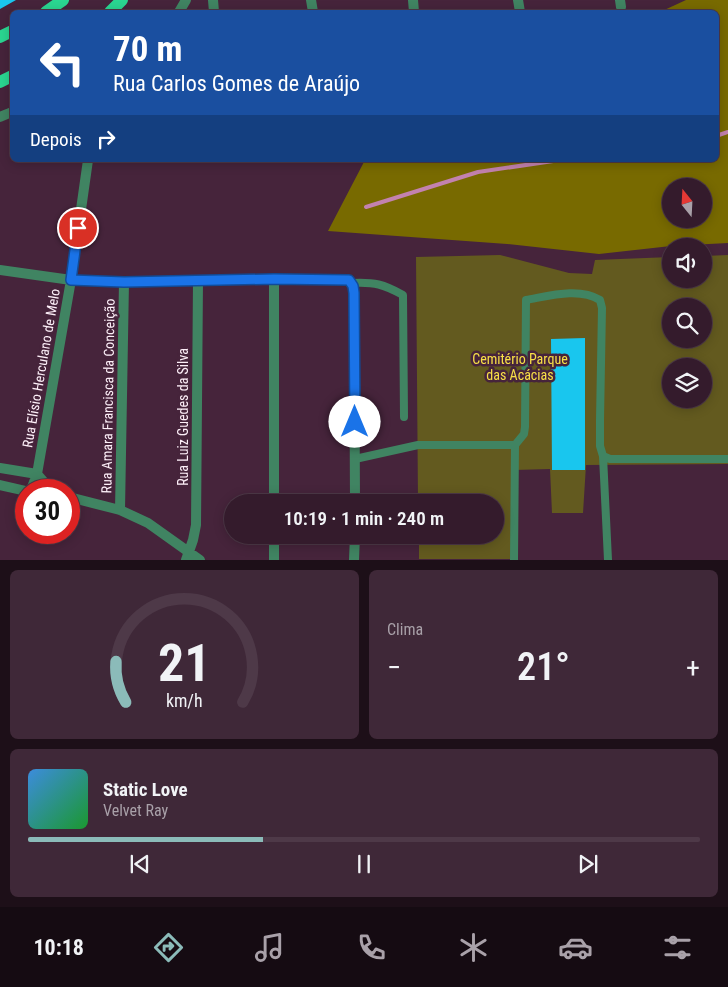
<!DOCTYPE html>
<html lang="pt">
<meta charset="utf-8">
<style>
body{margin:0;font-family:"Roboto Condensed",sans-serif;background:#3f2838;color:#f1f3f6;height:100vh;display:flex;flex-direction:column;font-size:19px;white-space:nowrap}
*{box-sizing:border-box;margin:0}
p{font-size:16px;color:#a9a1a9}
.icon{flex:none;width:28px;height:28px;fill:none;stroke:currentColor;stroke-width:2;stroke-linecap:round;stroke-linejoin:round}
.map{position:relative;height:560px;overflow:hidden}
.sheet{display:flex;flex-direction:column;gap:10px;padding:10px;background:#1d0f18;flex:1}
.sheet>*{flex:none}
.hud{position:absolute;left:10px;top:10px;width:709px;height:152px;border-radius:8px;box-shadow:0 2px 12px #0003,0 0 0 1px #4e3948;background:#1a4fa0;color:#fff;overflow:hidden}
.needle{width:32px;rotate:342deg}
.fabs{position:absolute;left:662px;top:178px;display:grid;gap:10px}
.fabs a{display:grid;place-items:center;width:50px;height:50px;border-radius:50%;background:#341b2c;box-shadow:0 2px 12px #0003,0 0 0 1px #4e3948;font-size:25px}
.speed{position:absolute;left:15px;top:479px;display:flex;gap:10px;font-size:25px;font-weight:700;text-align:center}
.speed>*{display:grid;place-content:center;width:65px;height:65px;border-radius:50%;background:#341b2c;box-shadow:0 2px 12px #0003,0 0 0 1px #4e3948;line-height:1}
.speed .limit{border:8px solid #d22;background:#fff;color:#111}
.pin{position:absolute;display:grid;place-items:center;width:42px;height:42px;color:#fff;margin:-21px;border:2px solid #fff;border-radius:50%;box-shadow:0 1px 5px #0007}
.me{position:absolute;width:55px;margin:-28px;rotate:0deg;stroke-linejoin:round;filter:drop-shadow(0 0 4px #0008)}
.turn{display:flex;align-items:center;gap:18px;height:105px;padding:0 20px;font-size:22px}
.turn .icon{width:65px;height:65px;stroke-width:2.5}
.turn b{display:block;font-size:35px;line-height:42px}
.then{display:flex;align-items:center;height:48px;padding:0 20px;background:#0003;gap:10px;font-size:19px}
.big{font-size:38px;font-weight:600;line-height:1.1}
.sheet .card{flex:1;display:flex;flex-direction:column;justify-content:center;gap:8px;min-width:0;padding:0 18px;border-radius:8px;background:#3f2838}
.sheet .dial{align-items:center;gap:0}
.dial svg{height:130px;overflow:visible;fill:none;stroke:#4e3948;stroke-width:7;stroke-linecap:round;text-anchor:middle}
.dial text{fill:#f1f3f6;stroke:none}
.song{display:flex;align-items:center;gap:15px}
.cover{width:60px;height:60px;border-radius:8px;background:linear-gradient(135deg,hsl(210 70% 55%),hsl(130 70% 35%))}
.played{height:5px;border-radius:2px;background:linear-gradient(90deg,#8bbbb9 35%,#4e3948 35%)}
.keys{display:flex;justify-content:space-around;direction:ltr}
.heat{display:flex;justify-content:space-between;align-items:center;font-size:28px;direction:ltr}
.sheet .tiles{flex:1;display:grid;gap:10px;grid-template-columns:1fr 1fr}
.card:last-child{grid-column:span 2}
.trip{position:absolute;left:224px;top:494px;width:280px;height:50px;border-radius:25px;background:#341b2c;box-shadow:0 2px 12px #0003,0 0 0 1px #4e3948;font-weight:600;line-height:50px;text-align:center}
.tabs{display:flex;height:80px;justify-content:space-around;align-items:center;background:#150b12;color:#a9a1a9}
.tabs .icon{width:35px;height:35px}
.tabs .on{color:#8bbbb9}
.tabs b{font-size:22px;color:#f1f3f6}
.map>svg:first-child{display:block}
</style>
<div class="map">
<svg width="728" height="560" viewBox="0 0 728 560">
<rect width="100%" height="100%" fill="#46243b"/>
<path fill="#635a1f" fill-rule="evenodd" d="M 500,255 L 569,273 L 592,274 L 595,260 L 671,257 L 671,279 L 704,279 L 704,256 L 728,255 L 728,464 L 586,465 L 583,513 L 552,513 L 550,469 L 514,470 L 511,559 L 419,559 L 419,535 L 495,535 L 495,502 L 418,502 L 416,257 ZM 671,306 L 704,306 L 704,339 L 671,339 ZM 671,366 L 704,366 L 704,399 L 671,399 Z"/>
<path fill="#786a00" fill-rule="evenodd" d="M 686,0 L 728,0 L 728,243 L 671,246 L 599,254 L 507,244 L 328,231 L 365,160 L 716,160 L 716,12 L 660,12 ZM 671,186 L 704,186 L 704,219 L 671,219 Z"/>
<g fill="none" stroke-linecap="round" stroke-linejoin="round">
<path stroke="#c382af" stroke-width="4" d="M 716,136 L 728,132
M 366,207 L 478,172 L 560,160"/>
</g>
<path fill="#19c6ee" d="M 0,0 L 16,0 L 0,9 Z
M 585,338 L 585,470 L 552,470 L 551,339 Z"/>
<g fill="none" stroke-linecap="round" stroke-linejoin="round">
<path stroke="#408462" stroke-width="8" d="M 352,283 C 375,282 383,284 403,295 L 404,417
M 603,456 L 608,560
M 355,459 L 418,445 L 515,445 L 524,434 L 525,427 L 526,300 C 549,296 579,287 600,300 L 602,308 L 600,420 L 600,446 L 603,456 L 610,459 L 728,459
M 514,560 L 515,445"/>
<path stroke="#408462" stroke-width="10" d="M 213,0 L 214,12
M 311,0 L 313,12
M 413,0 L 414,12
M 518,0 L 520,12
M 620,0 L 621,7
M 179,12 L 186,0
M 0,117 L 12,112
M 0,270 L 71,280 L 124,282 L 274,279 L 349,280 L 353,286 L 354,293 L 355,502
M 274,279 L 274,502
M 0,468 L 37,474 L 51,490
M 0,485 L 26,491
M 31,490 L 37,474 L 71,280 L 88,160
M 69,497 L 120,510 L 148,523 L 200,560
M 120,510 L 124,282
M 186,560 L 193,540 L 196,525 L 198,281
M 274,560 L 274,535
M 354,560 L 355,535"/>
<path stroke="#2ad691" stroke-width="12" d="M 46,12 L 63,0
M 110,12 L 122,0
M 0,37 L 12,31
M 0,82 L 12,76"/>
</g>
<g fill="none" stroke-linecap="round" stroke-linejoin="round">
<defs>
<path id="route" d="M 78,228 L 71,280 L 124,282 L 274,279 L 349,280 L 353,286 L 354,293 L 355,422"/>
</defs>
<use href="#route" stroke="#114b97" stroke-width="12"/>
<use href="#route" stroke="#1a73e8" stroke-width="9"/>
</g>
<g text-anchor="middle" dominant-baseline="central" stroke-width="5" stroke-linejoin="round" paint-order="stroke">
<g font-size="14" fill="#f8e047" stroke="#46243b">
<text x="520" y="359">Cemitério Parque<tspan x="520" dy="16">das Acácias</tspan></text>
</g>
<g font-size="14" fill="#fdeff8" stroke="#46243b">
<text transform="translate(41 368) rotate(-80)">Rua Elísio Herculano de Melo</text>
<text transform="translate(108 396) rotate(-89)">Rua Amara Francisca da Conceição</text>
<text transform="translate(183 417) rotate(-90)">Rua Luiz Guedes da Silva</text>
</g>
</g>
</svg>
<div class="fabs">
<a><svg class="needle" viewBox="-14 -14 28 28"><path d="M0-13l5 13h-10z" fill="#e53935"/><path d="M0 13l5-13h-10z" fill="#a9a1a9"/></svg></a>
<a><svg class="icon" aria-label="sound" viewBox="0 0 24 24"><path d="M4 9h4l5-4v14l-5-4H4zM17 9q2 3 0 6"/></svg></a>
<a><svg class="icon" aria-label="search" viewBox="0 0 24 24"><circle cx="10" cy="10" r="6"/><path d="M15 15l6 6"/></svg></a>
<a><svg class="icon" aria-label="layers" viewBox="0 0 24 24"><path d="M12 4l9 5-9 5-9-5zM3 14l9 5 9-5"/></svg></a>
</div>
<div class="speed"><div class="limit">30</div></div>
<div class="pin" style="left:78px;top:228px;background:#d93025"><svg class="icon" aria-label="arrive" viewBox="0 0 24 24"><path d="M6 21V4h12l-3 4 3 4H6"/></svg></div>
<svg class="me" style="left:355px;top:422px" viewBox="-20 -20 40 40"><circle r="19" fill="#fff"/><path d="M0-13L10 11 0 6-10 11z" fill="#1a73e8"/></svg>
<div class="trip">10:19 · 1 min · 240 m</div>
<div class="hud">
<div class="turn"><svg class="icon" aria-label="left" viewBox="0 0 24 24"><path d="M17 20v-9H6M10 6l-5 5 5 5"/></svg><div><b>70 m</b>Rua Carlos Gomes de Araújo</div></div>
<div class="then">Depois<svg class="icon" aria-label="right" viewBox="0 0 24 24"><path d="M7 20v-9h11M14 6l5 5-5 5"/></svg></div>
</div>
</div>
<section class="sheet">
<div class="tiles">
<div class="card dial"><svg viewBox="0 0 100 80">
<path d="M14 69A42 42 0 1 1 86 69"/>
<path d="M14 69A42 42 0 0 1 8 44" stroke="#8bbbb9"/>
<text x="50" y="56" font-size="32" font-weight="700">21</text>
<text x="50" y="72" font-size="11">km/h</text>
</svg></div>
<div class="card"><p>Clima</p>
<div class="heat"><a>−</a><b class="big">21°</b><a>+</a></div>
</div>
<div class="card">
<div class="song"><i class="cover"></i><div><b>Static Love</b><p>Velvet Ray</p></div></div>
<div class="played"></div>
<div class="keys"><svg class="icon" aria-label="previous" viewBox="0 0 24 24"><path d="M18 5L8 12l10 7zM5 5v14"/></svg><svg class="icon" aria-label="pause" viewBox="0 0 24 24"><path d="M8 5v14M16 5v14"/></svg><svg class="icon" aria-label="next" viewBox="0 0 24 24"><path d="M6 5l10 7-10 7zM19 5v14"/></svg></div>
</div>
</div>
</section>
<nav class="tabs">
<b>10:18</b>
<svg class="icon on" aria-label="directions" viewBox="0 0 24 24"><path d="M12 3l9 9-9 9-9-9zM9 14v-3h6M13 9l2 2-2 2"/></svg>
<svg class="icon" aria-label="music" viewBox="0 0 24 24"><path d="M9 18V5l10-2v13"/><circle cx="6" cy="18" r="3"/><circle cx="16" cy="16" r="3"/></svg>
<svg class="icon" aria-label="phone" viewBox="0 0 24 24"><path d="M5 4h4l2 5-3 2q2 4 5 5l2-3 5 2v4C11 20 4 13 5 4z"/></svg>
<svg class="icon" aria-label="climate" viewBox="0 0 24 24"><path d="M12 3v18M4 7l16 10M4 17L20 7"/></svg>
<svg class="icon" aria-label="car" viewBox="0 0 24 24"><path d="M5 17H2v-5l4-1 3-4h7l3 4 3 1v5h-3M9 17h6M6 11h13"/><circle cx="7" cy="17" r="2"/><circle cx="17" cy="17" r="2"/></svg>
<svg class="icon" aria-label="filters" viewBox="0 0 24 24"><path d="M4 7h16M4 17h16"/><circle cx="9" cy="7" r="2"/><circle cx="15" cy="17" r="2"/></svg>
</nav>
